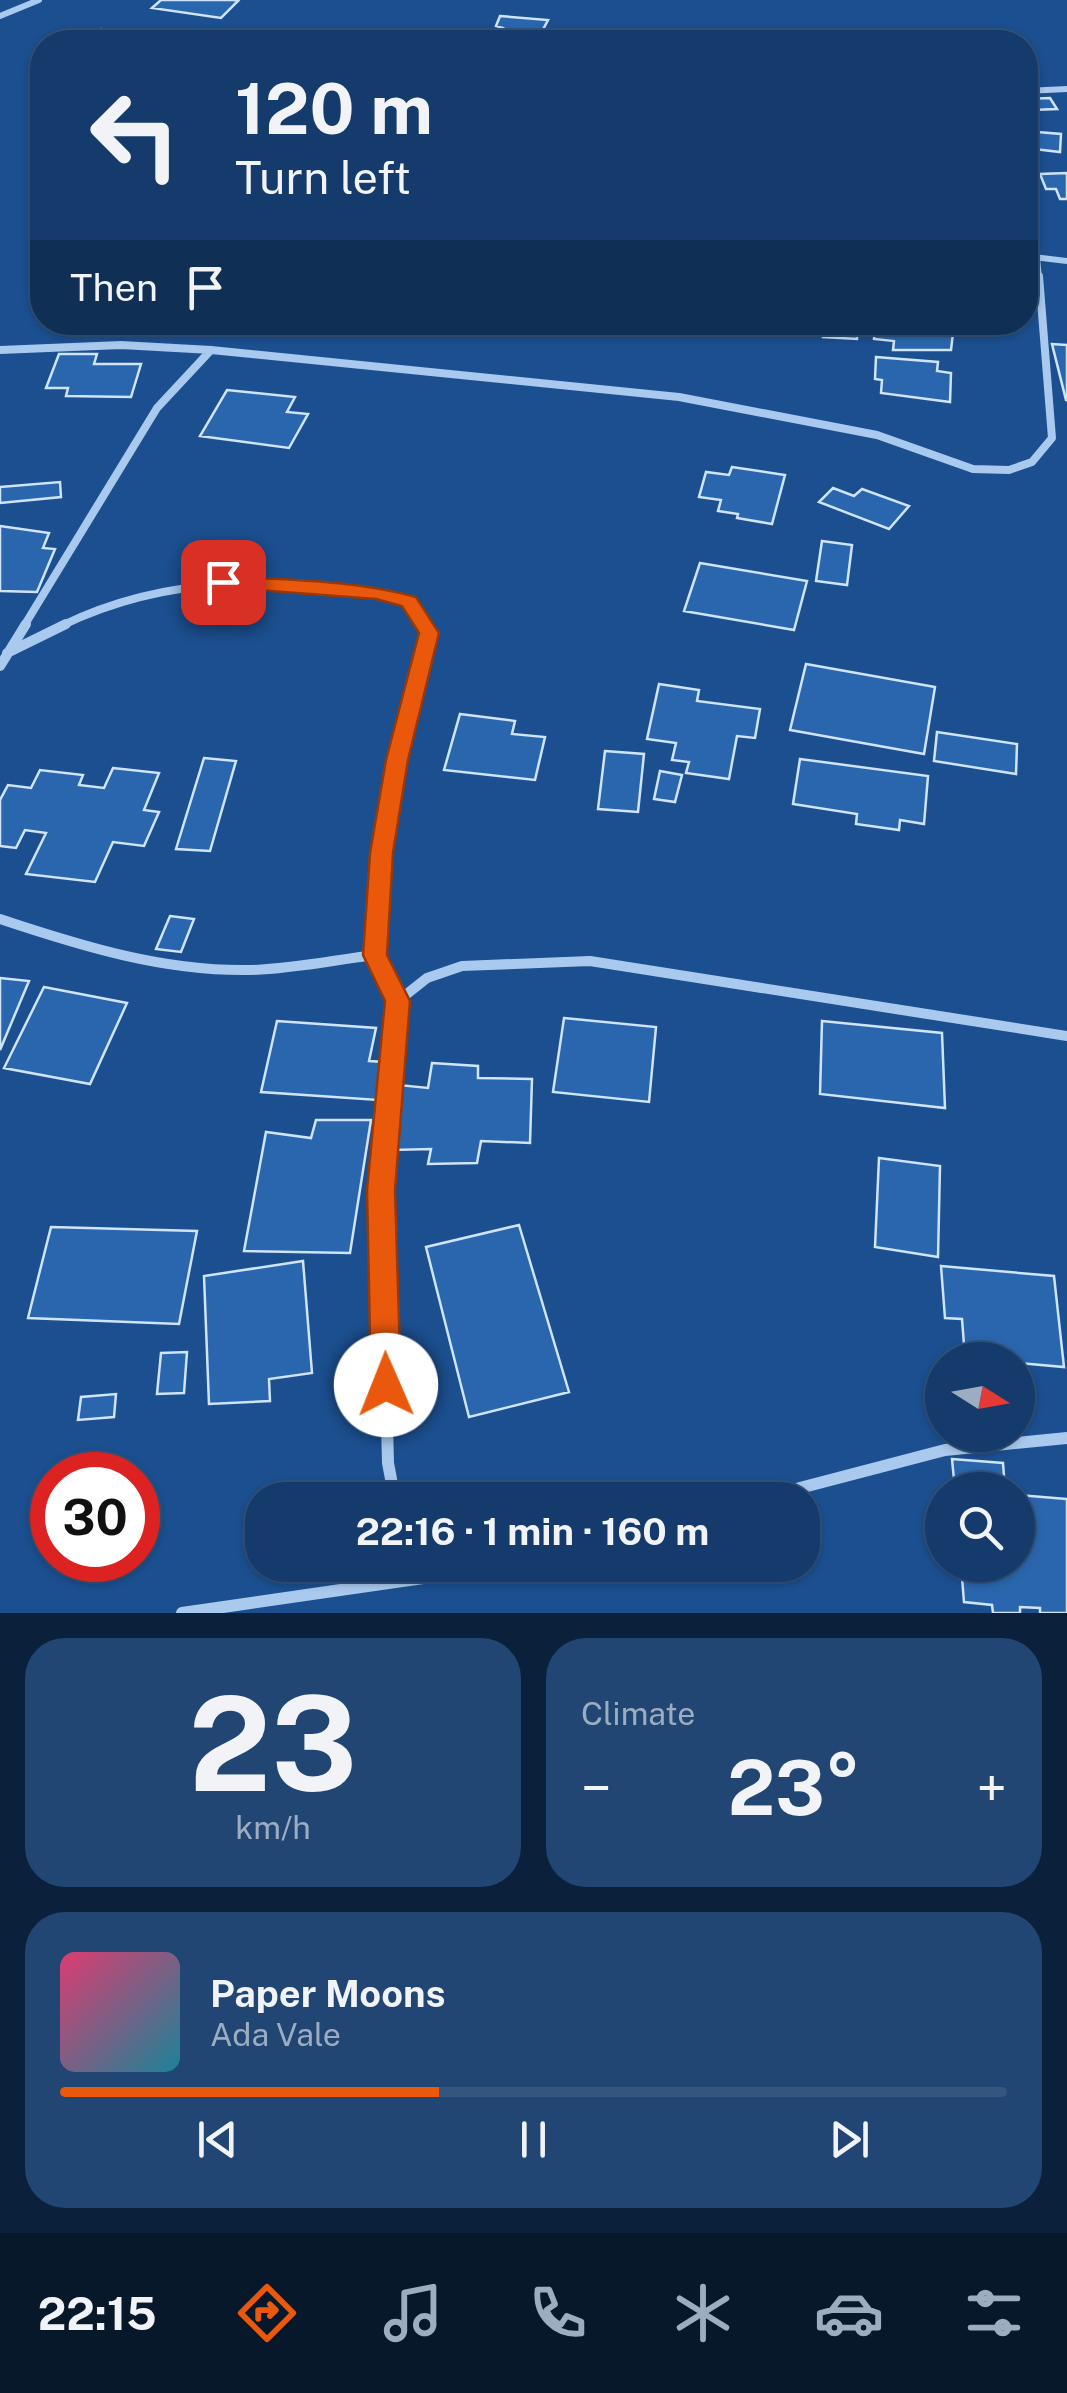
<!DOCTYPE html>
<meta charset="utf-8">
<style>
body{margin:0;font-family:"Public Sans",sans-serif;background:#214673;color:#f1f3f6;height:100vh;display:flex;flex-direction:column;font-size:38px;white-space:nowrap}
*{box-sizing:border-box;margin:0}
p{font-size:32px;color:#9dadc1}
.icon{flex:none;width:55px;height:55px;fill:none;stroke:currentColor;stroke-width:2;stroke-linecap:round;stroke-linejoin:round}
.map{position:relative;height:1613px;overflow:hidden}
.sheet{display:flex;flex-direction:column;gap:25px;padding:25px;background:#0b203b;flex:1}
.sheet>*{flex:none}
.guide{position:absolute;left:30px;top:30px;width:1008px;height:305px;border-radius:40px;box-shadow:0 2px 8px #0004,0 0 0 2px #33557e;background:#143b6b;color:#f1f3f6;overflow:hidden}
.needle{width:65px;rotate:101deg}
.buttons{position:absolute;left:925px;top:1342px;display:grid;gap:20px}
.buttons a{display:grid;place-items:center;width:110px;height:110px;border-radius:50%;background:#143b6b;box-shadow:0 2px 8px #0004,0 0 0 2px #33557e;font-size:50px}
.speed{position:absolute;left:30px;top:1452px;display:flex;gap:20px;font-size:50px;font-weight:700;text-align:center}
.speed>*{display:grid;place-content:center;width:130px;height:130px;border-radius:50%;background:#143b6b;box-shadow:0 2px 8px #0004,0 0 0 2px #33557e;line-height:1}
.speed .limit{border:15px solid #d22;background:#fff;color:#111}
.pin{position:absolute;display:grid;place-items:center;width:85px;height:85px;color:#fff;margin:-42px;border-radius:20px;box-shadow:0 5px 15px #0006}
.me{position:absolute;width:110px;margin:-55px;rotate:359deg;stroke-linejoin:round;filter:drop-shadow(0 0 8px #0008)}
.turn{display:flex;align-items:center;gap:35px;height:210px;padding:0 40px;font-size:45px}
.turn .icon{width:130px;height:130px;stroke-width:2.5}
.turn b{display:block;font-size:70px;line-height:85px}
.then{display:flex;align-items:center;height:95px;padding:0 40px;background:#0003;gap:20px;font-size:38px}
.big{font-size:75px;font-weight:700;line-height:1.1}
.sheet .widget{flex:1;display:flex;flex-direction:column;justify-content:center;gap:15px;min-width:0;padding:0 35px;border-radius:40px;background:#214673}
.sheet .dial{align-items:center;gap:0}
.dial b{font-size:130px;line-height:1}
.song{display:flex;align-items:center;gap:30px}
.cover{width:120px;height:120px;border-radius:15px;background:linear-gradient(135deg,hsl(340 70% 55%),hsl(190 70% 35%))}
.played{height:10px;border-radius:5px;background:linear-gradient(90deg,#ea580c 40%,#33557e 40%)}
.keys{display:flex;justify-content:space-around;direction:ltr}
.heat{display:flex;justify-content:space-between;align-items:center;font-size:55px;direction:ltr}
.sheet .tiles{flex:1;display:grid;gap:25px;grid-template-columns:1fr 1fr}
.widget:last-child{grid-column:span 2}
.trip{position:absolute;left:245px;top:1482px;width:575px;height:100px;border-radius:40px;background:#143b6b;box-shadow:0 2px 8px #0004,0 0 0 2px #33557e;font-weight:700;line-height:100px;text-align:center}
.dock{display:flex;height:160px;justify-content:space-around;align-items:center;background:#08182b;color:#9dadc1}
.dock .icon{width:70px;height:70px}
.dock .active{color:#ea580c}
.dock b{font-size:45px;color:#f1f3f6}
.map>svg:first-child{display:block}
</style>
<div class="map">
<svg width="1067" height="1613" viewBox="0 0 1067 1613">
<rect width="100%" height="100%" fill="#1b4f8f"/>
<path fill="#2a66ad" stroke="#cfe3fa" stroke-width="2.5" d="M 161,0 L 234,0 L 238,1 L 221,18 L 152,8 Z
M 500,16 L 548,20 L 537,41 L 500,36 L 503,28 L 496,26 Z
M 101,29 L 133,42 L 59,39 L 80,30 L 89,34 Z
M 1050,98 L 1057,109 L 1031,110 L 1025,99 Z
M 1025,131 L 1061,134 L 1060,152 L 1025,148 Z
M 1067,173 L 1067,199 L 1060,199 L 1056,189 L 1046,189 L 1040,174 Z
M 315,322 L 359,322 L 345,332 L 312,328 Z
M 876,322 L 946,322 L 946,332 L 953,333 L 951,350 L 893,350 L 894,341 L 874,339 Z
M 823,323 L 857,325 L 857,339 L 823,337 Z
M 1052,344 L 1067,345 L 1067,400 L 1066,400 Z
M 59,354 L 97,354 L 94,364 L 141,364 L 131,397 L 66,396 L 68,388 L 46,388 Z
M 876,357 L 938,362 L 937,371 L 951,373 L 950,402 L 881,393 L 882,380 L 875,379 Z
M 227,390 L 295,397 L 287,412 L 308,414 L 289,448 L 200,436 Z
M 732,467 L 785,475 L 772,524 L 737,518 L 738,514 L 718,511 L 721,500 L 699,497 L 706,472 L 729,475 Z
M 60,482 L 61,497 L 0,503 L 0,487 Z
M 833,488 L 854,496 L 862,489 L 909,506 L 889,529 L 819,502 Z
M 0,526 L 49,533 L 43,548 L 55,549 L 37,592 L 0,591 Z
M 822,541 L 852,545 L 847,585 L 816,581 Z
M 700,563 L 807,581 L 794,630 L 684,611 Z
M 806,664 L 935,687 L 924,754 L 790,730 Z
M 659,684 L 699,690 L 697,701 L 760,709 L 755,738 L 737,736 L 729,779 L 686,773 L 689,762 L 672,760 L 676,743 L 647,739 Z
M 460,714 L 515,721 L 512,734 L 545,737 L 535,780 L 444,770 Z
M 937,732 L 1017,744 L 1016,774 L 934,761 Z
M 605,751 L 644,754 L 638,812 L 598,809 Z
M 204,758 L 236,761 L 210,851 L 176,849 Z
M 800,759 L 928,776 L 924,824 L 900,820 L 899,830 L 856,824 L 857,814 L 793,804 Z
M 113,768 L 159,773 L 144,810 L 159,812 L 144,846 L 113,842 L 95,882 L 26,874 L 46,833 L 25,830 L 16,848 L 0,846 L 0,800 L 8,785 L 31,788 L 40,770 L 83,775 L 79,785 L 104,788 Z
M 660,771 L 682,775 L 675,802 L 654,799 Z
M 170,916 L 194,919 L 181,952 L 156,949 Z
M 0,978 L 29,981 L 0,1050 Z
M 44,987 L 127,1003 L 90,1084 L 4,1068 Z
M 564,1018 L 656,1027 L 649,1102 L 553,1092 Z
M 277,1021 L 376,1028 L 369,1061 L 385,1062 L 378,1100 L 261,1092 Z
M 822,1021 L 942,1033 L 945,1108 L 820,1094 Z
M 432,1063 L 478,1066 L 478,1078 L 532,1079 L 530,1143 L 481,1141 L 477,1163 L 428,1164 L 431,1149 L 391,1150 L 399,1085 L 428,1088 Z
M 316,1120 L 371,1120 L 350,1253 L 244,1251 L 266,1132 L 311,1138 Z
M 879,1158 L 940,1166 L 938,1257 L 875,1247 Z
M 519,1225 L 569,1392 L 469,1417 L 426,1247 Z
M 51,1227 L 197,1231 L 179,1324 L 28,1318 Z
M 303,1261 L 312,1373 L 269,1379 L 270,1401 L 209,1404 L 204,1276 Z
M 941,1266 L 1054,1276 L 1064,1367 L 965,1358 L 962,1319 L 945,1318 Z
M 187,1352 L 184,1393 L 157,1394 L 161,1353 Z
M 116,1394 L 114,1417 L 78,1420 L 81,1397 Z
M 952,1459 L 1003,1463 L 1005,1490 L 955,1490 Z
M 1018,1495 L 1067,1499 L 1067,1613 L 1040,1613 L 1040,1608 L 1020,1607 L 1020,1613 L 993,1613 L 992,1605 L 964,1602 L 961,1565 L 1018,1565 Z"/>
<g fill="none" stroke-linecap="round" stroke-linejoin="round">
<path stroke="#a9c9ee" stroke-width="6" d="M 0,16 L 39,0
M 1025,91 L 1067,89
M 1025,256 L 1067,261
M 1037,257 L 1039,278"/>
<path stroke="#a9c9ee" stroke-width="8" d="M 0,350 L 121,345 L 211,350 L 679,397 L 877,435 L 973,469 L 1009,470 L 1032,462 L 1052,438 L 1039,276
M 24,626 L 157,408 L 211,350
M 61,626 C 167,574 295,573 409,601 L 425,626"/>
<path stroke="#a9c9ee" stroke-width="10" d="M 7,653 L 66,624
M 0,666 L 26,624
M 0,919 C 81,946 165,972 251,970 C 293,969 334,960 375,955
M 398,1001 L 427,978 L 462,966 L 590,961 L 1067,1036
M 392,1064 L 398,1001 L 375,955 L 382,853 L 397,760 L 429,633 L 423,624"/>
<path stroke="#a9c9ee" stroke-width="12" d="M 393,1062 L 381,1190 L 388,1463 L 395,1500
M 754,1500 L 945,1450 L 1067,1438
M 182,1613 L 437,1576 L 482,1565"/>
</g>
<path fill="#ea580c" stroke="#983908" stroke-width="2.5" d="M 223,576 C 288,580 354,580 416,597 L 439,633 L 408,760 L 393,853 L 387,955 L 410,1001 L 395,1190 L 401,1385 L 397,1395 L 386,1399 L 375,1395 L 371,1385 L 367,1190 L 385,1001 L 363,955 L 370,853 L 386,760 L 419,633 L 402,606 L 376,599 L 216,587 L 216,578 Z"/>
</svg>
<div class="buttons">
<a><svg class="needle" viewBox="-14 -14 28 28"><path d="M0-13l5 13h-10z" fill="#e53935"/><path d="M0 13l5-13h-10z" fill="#9dadc1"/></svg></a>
<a><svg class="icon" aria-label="search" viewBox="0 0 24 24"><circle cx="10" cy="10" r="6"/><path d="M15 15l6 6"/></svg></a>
</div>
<div class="speed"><div class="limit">30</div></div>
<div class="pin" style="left:223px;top:582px;background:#d93025"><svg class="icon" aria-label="arrive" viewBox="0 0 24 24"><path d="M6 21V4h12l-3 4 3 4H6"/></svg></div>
<svg class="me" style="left:386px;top:1385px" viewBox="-20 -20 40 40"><circle r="19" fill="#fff"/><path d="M0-13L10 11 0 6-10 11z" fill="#ea580c"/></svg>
<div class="trip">22:16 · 1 min · 160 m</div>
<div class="guide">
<div class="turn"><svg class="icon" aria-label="left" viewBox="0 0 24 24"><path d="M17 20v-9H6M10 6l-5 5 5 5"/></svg><div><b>120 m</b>Turn left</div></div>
<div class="then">Then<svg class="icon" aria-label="arrive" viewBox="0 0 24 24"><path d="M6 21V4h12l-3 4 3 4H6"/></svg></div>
</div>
</div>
<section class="sheet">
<div class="tiles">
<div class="widget dial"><b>23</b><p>km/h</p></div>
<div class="widget"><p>Climate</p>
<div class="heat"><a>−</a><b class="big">23°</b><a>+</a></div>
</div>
<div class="widget">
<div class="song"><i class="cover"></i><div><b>Paper Moons</b><p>Ada Vale</p></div></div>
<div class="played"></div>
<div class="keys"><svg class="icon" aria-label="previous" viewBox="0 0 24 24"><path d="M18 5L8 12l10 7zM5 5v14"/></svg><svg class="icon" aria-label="pause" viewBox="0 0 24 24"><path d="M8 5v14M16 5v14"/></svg><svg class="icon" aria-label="next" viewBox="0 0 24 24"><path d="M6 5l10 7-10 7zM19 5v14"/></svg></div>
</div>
</div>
</section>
<nav class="dock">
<b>22:15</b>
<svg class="icon active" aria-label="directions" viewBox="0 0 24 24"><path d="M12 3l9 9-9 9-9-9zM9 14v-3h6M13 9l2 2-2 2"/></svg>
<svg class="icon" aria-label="music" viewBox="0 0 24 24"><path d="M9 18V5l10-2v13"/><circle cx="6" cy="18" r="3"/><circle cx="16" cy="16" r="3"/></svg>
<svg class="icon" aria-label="phone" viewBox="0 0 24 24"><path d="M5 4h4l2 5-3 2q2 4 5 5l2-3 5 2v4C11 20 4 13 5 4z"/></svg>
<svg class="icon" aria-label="climate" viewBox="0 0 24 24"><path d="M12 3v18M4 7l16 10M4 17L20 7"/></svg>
<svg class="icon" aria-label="car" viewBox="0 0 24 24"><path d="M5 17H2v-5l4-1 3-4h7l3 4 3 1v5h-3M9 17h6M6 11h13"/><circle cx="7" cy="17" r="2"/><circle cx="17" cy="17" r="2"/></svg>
<svg class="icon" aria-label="filters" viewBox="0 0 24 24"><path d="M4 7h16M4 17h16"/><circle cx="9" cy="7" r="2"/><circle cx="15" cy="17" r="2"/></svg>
</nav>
